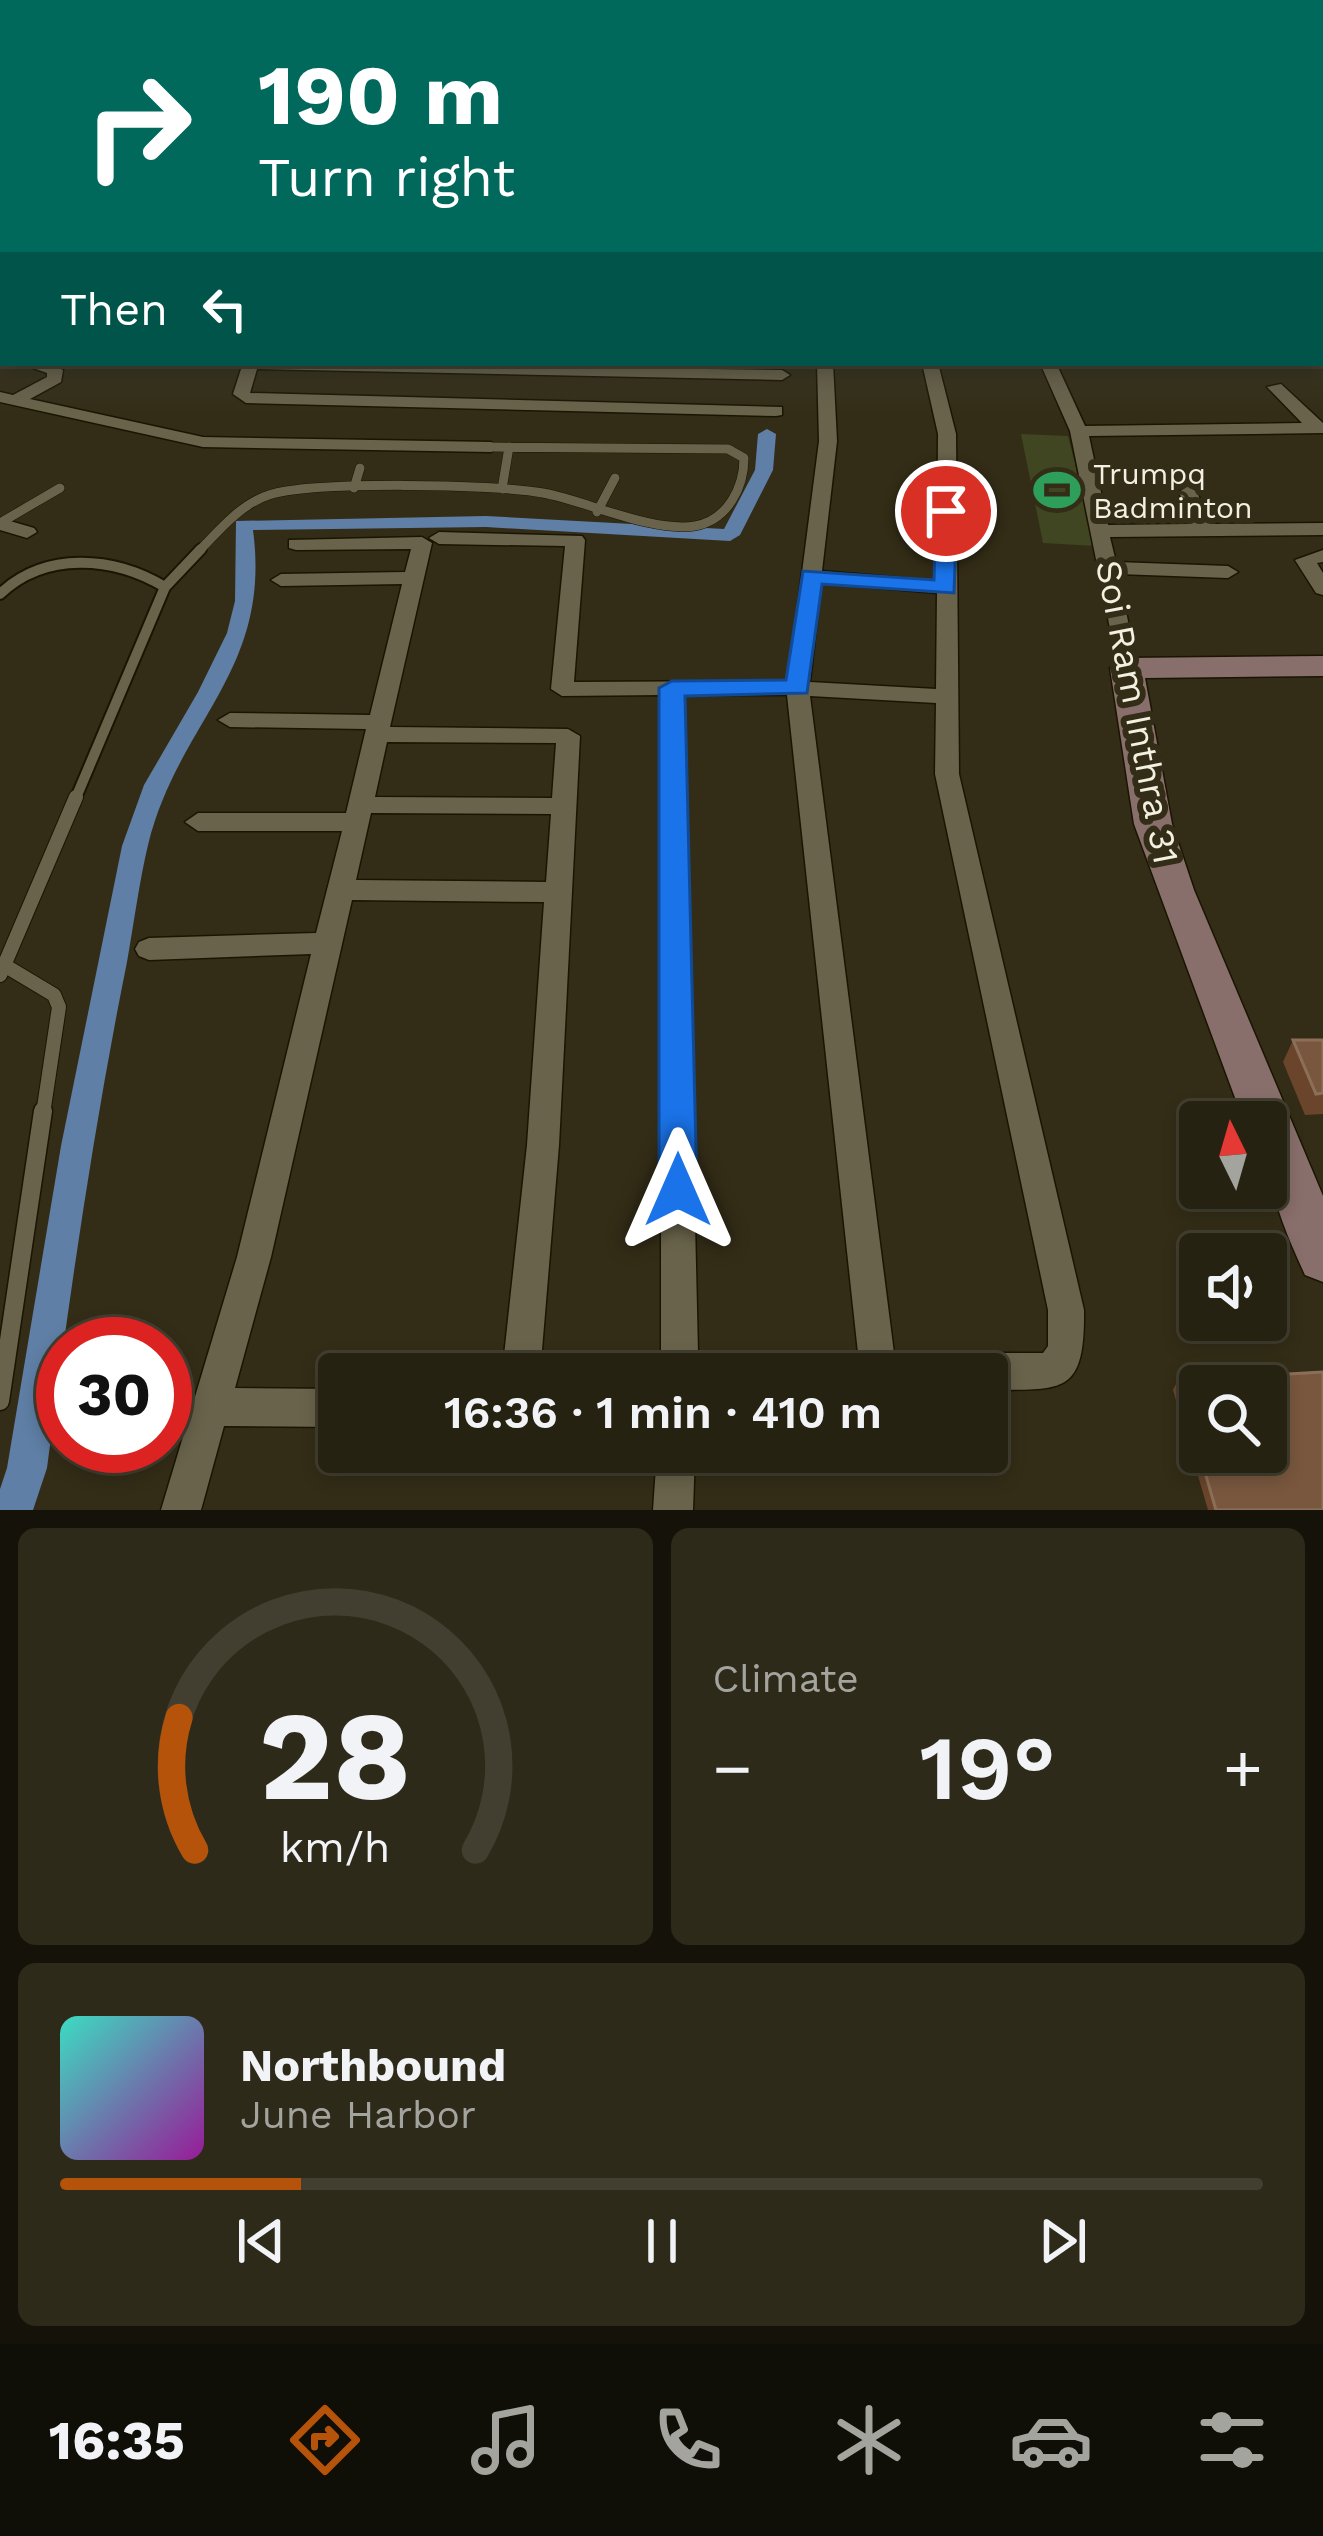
<!DOCTYPE html>
<meta charset="utf-8">
<style>
body{margin:0;font-family:"Work Sans",sans-serif;background:#2e2a1a;color:#f1f3f6;height:100vh;display:flex;flex-direction:column;font-size:45px;white-space:nowrap}
*{box-sizing:border-box;margin:0}
p{font-size:39px;color:#a4a49f}
.icon{flex:none;width:66px;height:66px;fill:none;stroke:currentColor;stroke-width:2;stroke-linecap:round;stroke-linejoin:round}
.map{position:relative;height:1510px;overflow:hidden}
.side{display:flex;flex-direction:column;gap:18px;padding:18px;background:#151309;flex:1}
.side>*{flex:none}
.hud{position:absolute;left:0px;top:0px;width:1323px;height:366px;box-shadow:0 6px 18px #0003,0 0 0 3px #423f31;background:#00695c;color:#fff;overflow:hidden}
.needle{width:78px;rotate:355deg}
.fabs{position:absolute;left:1179px;top:1101px;display:grid;gap:24px}
.fabs a{display:grid;place-items:center;width:108px;height:108px;border-radius:12px;background:#262211;box-shadow:0 6px 18px #0003,0 0 0 3px #423f31;font-size:60px}
.speed{position:absolute;left:36px;top:1317px;display:flex;gap:24px;font-size:60px;font-weight:700;text-align:center}
.speed>*{display:grid;place-content:center;width:156px;height:156px;border-radius:50%;background:#262211;box-shadow:0 6px 18px #0003,0 0 0 3px #423f31;line-height:1}
.speed .limit{border:18px solid #d22;background:#fff;color:#111}
.pin{position:absolute;display:grid;place-items:center;width:102px;height:102px;color:#fff;margin:-51px;border:6px solid #fff;border-radius:50%;box-shadow:0 3px 12px #0007}
.me{position:absolute;width:132px;margin:-66px;rotate:0deg;stroke-linejoin:round;filter:drop-shadow(0 0 9px #0008)}
.turn{display:flex;align-items:center;gap:42px;height:252px;padding:0 60px;font-size:54px}
.turn .icon{width:156px;height:156px;stroke-width:2.5}
.turn b{display:block;font-size:84px;line-height:102px}
.then{display:flex;align-items:center;height:114px;padding:0 60px;background:#0003;gap:24px;font-size:45px}
.big{font-size:90px;font-weight:600;line-height:1.1}
.side .tile{flex:1;display:flex;flex-direction:column;justify-content:center;gap:18px;min-width:0;padding:0 42px;border-radius:18px;background:#2e2a1a}
.side .dial{align-items:center;gap:0}
.dial svg{height:312px;overflow:visible;fill:none;stroke:#423f31;stroke-width:7;stroke-linecap:round;text-anchor:middle}
.dial text{fill:#f1f3f6;stroke:none}
.song{display:flex;align-items:center;gap:36px}
.cover{width:144px;height:144px;border-radius:18px;background:linear-gradient(135deg,hsl(170 70% 55%),hsl(300 70% 35%))}
.played{height:12px;border-radius:6px;background:linear-gradient(90deg,#b45309 20%,#423f31 20%)}
.keys{display:flex;justify-content:space-around;direction:ltr}
.heat{display:flex;justify-content:space-between;align-items:center;font-size:66px;direction:ltr}
.side .tiles{flex:1;display:grid;gap:18px;grid-template-columns:1fr 1fr}
.tile:last-child{grid-column:span 2}
.trip{position:absolute;left:318px;top:1353px;width:690px;height:120px;border-radius:12px;background:#262211;box-shadow:0 6px 18px #0003,0 0 0 3px #423f31;font-weight:600;line-height:120px;text-align:center}
.tabs{display:flex;height:192px;justify-content:space-around;align-items:center;background:#0f0e07;color:#a4a49f}
.tabs .icon{width:84px;height:84px}
.tabs .current{color:#b45309}
.tabs b{font-size:54px;color:#f1f3f6}
.map>svg:first-child{display:block}
</style>
<div class="map">
<svg width="1323" height="1510" viewBox="0 0 1323 1510">
<rect width="100%" height="100%" fill="#332d17"/>
<path fill="#3f4621" d="M 1021,434 L 1068,436 L 1096,546 L 1043,543 Z"/>
<g fill="none" stroke-linecap="round" stroke-linejoin="round">
<path fill="#5f7fa6" fill-rule="evenodd" d="M 767,429 L 776,434 L 773,470 L 740,535 L 730,541 L 486,527 L 253,530 C 272,672 178,721 148,845 C 139,883 134,923 127,962 C 93,1130 69,1299 47,1468 L 33,1510 L 0,1510 L 0,1489 L 7,1468 L 61,1146 L 122,846 L 144,785 L 198,692 L 227,633 L 235,601 L 236,521 L 486,516 L 724,529 L 755,470 L 758,434 Z"/>
<defs>
<path id="lane-far3" d="M 354,488 L 360,468
M 502,489 L 509,447
M 597,512 L 615,478
M 0,523 L 60,488
M 198,552 C 218,532 240,504 269,495 C 312,481 496,484 543,493 C 584,500 652,533 695,526 C 728,520 744,487 744,458 L 728,449 L 491,447"/>
<path id="lane-far2" d="M 165,587 L 201,549
M 0,594 C 45,551 113,556 165,587 L 75,800"/>
<path id="lane-far1" d="M 4,965 L 54,995 L 59,1007 L 43,1114
M 0,975 L 76,797"/>
<path id="lane" d="M 0,1401 L 43,1111"/>
<path id="street" d="M 1320,202 L 1323,202 L 1323,209 L 1320,208 Z
M 1320,219 L 1323,219 L 1323,227 L 1320,227 Z
M 0,223 L 3,224 L 3,232 L 0,231 Z
M 1320,275 L 1323,275 L 1323,283 L 1320,283 Z
M 1320,301 L 1323,301 L 1323,311 L 1320,311 Z
M 0,302 L 3,302 L 0,311 Z
M 1320,342 L 1323,342 L 1323,352 L 1320,352 Z
M 0,352 L 3,353 L 3,363 L 0,362 Z
M 19,363 L 46,363 L 63,370 L 61,382 L 30,399 L 203,437 L 491,442 L 500,447 L 491,452 L 203,447 L 0,402 L 0,392 L 13,395 L 47,377 L 47,373 Z
M 243,363 L 782,370 L 790,375 L 782,380 L 257,369 L 250,393 L 782,407 L 782,415 L 776,416 L 246,403 L 233,394 Z
M 817,363 L 833,363 L 837,441 L 822,571 L 937,581 L 938,434 L 922,363 L 938,363 L 956,434 L 959,774 L 1084,1310 C 1085,1397 1062,1389 987,1390 L 987,1374 L 661,1374 L 661,695 L 562,696 L 551,689 L 565,546 L 439,544 L 429,538 L 439,532 L 582,536 L 585,540 L 574,682 L 788,681 L 819,441 ZM 821,583 L 937,593 L 936,689 L 810,682 ZM 683,695 L 787,695 L 858,1353 L 698,1353 ZM 810,696 L 936,703 L 935,774 L 1048,1310 L 1048,1346 L 1043,1353 L 894,1353 Z
M 1040,363 L 1056,363 L 1085,426 L 1302,423 L 1267,387 L 1281,384 L 1323,423 L 1323,433 L 1089,436 L 1108,525 L 1191,524 L 1179,492 L 1188,486 L 1197,492 L 1210,524 L 1323,523 L 1323,535 L 1110,537 L 1116,562 L 1228,566 L 1238,572 L 1228,578 L 1118,574 L 1138,668 L 1127,675 L 1119,673 L 1070,431 Z
M 0,518 L 34,528 L 37,532 L 27,538 L 0,530 Z
M 422,537 L 432,543 L 390,727 L 568,729 L 580,736 L 559,1145 L 540,1374 L 502,1374 L 527,1145 L 544,902 L 352,900 L 271,1257 L 235,1388 L 339,1389 L 339,1427 L 224,1426 L 201,1510 L 161,1510 L 237,1257 L 311,954 L 149,960 L 139,956 L 135,949 L 139,942 L 149,938 L 316,933 L 342,831 L 198,831 L 185,822 L 198,813 L 346,813 L 366,729 L 230,727 L 218,720 L 230,713 L 370,715 L 402,584 L 281,586 L 271,580 L 281,574 L 405,572 L 411,549 L 296,550 L 289,548 L 289,540 ZM 387,742 L 556,743 L 552,798 L 375,797 ZM 371,813 L 551,814 L 546,882 L 356,880 Z
M 1323,550 L 1323,562 L 1317,563 L 1323,573 L 1323,595 L 1316,593 L 1295,560 Z
M 657,1452 L 695,1452 L 693,1510 L 653,1510 Z"/>
<path id="secondary" d="M 1323,656 L 1323,676 L 1145,678 L 1172,824 L 1194,890 L 1323,1196 L 1323,1282 L 1305,1275 C 1279,1218 1266,1185 1266,1122 L 1244,1122 L 1134,824 L 1110,668 L 1127,658 Z"/>
</defs>
<use href="#lane-far3" stroke="#1a1502" stroke-width="10"/>
<use href="#lane-far2" stroke="#1a1502" stroke-width="14"/>
<use href="#lane-far1" stroke="#1a1502" stroke-width="16"/>
<use href="#lane" stroke="#1a1502" stroke-width="21"/>
<use href="#street" stroke="#1a1502" stroke-width="3"/>
<use href="#secondary" stroke="#1a1502" stroke-width="3"/>
<use href="#lane-far3" stroke="#69634b" stroke-width="9"/>
<use href="#lane-far2" stroke="#69634b" stroke-width="10"/>
<use href="#lane-far1" stroke="#69634b" stroke-width="14"/>
<use href="#lane" stroke="#69634b" stroke-width="18"/>
<use href="#street" fill="#69634b" fill-rule="evenodd"/>
<use href="#secondary" fill="#896f6b" fill-rule="evenodd"/>
</g>
<path fill="#6a452b" d="M 1293,1040 L 1323,1040 L 1323,1114 L 1305,1115 L 1283,1062 Z
M 1178,1380 L 1323,1510 L 1208,1510 L 1173,1390 Z"/>
<path fill="#79573e" stroke="#8c6f58" stroke-width="3" fill-rule="evenodd" d="M 1293,1040 L 1323,1040 L 1323,1093 L 1316,1094 Z
M 1323,1372 L 1323,1510 L 1216,1510 L 1178,1380 ZM 1200,1386 L 1266,1386 L 1266,1452 L 1200,1452 Z"/>
<linearGradient id="sky" x2="0" y2="1"><stop stop-color="#1c190d"/><stop offset="0.49" stop-color="#4a4c47"/><stop offset="1" stop-color="#4a4c47" stop-opacity="0"/></linearGradient>
<rect width="1323" height="414" fill="url(#sky)"/>
<path fill="#1a73e8" stroke="#114b97" stroke-width="3" d="M 946,504 L 957,511 L 954,593 L 822,584 L 807,693 L 685,696 L 697,1190 L 691,1202 L 678,1207 L 664,1202 L 659,1190 L 659,688 L 672,681 L 786,680 L 803,571 L 934,580 L 936,511 Z"/>
<defs>
<symbol id="stadium-bare" viewBox="-9 -9 18 18"><path d="M0-5a6.5 5 0 1 0 0 10a6.5 5 0 1 0 0-10ZM-3.5-1.8h7v3.6h-7Z" fill="#2e9e5b" stroke="#332d17" stroke-width="2.5" paint-order="stroke"/></symbol>
</defs>
<g fill-rule="evenodd">
<use href="#stadium-bare" x="1024" y="457" width="66" height="66"/>
</g>
<g text-anchor="middle" dominant-baseline="central" stroke-width="12" stroke-linejoin="round" paint-order="stroke">
<g font-size="30" fill="#f3f0e2" stroke="#332d17" text-anchor="start">
<text x="1093" y="473">Trumpq<tspan x="1093" dy="34">Badminton</tspan></text>
</g>
<g font-size="36" fill="#f3f0e2" stroke="#332d17">
<text transform="translate(1137 712) rotate(79)">Soi Ram Inthra 31</text>
</g>
</g>
</svg>
<div class="fabs">
<a><svg class="needle" viewBox="-14 -14 28 28"><path d="M0-13l5 13h-10z" fill="#e53935"/><path d="M0 13l5-13h-10z" fill="#a4a49f"/></svg></a>
<a><svg class="icon" aria-label="sound" viewBox="0 0 24 24"><path d="M4 9h4l5-4v14l-5-4H4zM17 9q2 3 0 6"/></svg></a>
<a><svg class="icon" aria-label="search" viewBox="0 0 24 24"><circle cx="10" cy="10" r="6"/><path d="M15 15l6 6"/></svg></a>
</div>
<div class="speed"><div class="limit">30</div></div>
<div class="pin" style="left:946px;top:511px;background:#d93025"><svg class="icon" aria-label="arrive" viewBox="0 0 24 24"><path d="M6 21V4h12l-3 4 3 4H6"/></svg></div>
<svg class="me" style="left:678px;top:1190px" viewBox="-20 -20 40 40"><path d="M0-17L14 15 0 8-14 15z" fill="#1a73e8" stroke="#fff" stroke-width="4"/></svg>
<div class="trip">16:36 · 1 min · 410 m</div>
<div class="hud">
<div class="turn"><svg class="icon" aria-label="right" viewBox="0 0 24 24"><path d="M7 20v-9h11M14 6l5 5-5 5"/></svg><div><b>190 m</b>Turn right</div></div>
<div class="then">Then<svg class="icon" aria-label="left" viewBox="0 0 24 24"><path d="M17 20v-9H6M10 6l-5 5 5 5"/></svg></div>
</div>
</div>
<section class="side">
<div class="tiles">
<div class="tile dial"><svg viewBox="0 0 100 80">
<path d="M14 69A42 42 0 1 1 86 69"/>
<path d="M14 69A42 42 0 0 1 10 35" stroke="#b45309"/>
<text x="50" y="56" font-size="32" font-weight="700">28</text>
<text x="50" y="72" font-size="11">km/h</text>
</svg></div>
<div class="tile"><p>Climate</p>
<div class="heat"><a>−</a><b class="big">19°</b><a>+</a></div>
</div>
<div class="tile">
<div class="song"><i class="cover"></i><div><b>Northbound</b><p>June Harbor</p></div></div>
<div class="played"></div>
<div class="keys"><svg class="icon" aria-label="previous" viewBox="0 0 24 24"><path d="M18 5L8 12l10 7zM5 5v14"/></svg><svg class="icon" aria-label="pause" viewBox="0 0 24 24"><path d="M8 5v14M16 5v14"/></svg><svg class="icon" aria-label="next" viewBox="0 0 24 24"><path d="M6 5l10 7-10 7zM19 5v14"/></svg></div>
</div>
</div>
</section>
<nav class="tabs">
<b>16:35</b>
<svg class="icon current" aria-label="directions" viewBox="0 0 24 24"><path d="M12 3l9 9-9 9-9-9zM9 14v-3h6M13 9l2 2-2 2"/></svg>
<svg class="icon" aria-label="music" viewBox="0 0 24 24"><path d="M9 18V5l10-2v13"/><circle cx="6" cy="18" r="3"/><circle cx="16" cy="16" r="3"/></svg>
<svg class="icon" aria-label="phone" viewBox="0 0 24 24"><path d="M5 4h4l2 5-3 2q2 4 5 5l2-3 5 2v4C11 20 4 13 5 4z"/></svg>
<svg class="icon" aria-label="climate" viewBox="0 0 24 24"><path d="M12 3v18M4 7l16 10M4 17L20 7"/></svg>
<svg class="icon" aria-label="car" viewBox="0 0 24 24"><path d="M5 17H2v-5l4-1 3-4h7l3 4 3 1v5h-3M9 17h6M6 11h13"/><circle cx="7" cy="17" r="2"/><circle cx="17" cy="17" r="2"/></svg>
<svg class="icon" aria-label="filters" viewBox="0 0 24 24"><path d="M4 7h16M4 17h16"/><circle cx="9" cy="7" r="2"/><circle cx="15" cy="17" r="2"/></svg>
</nav>
